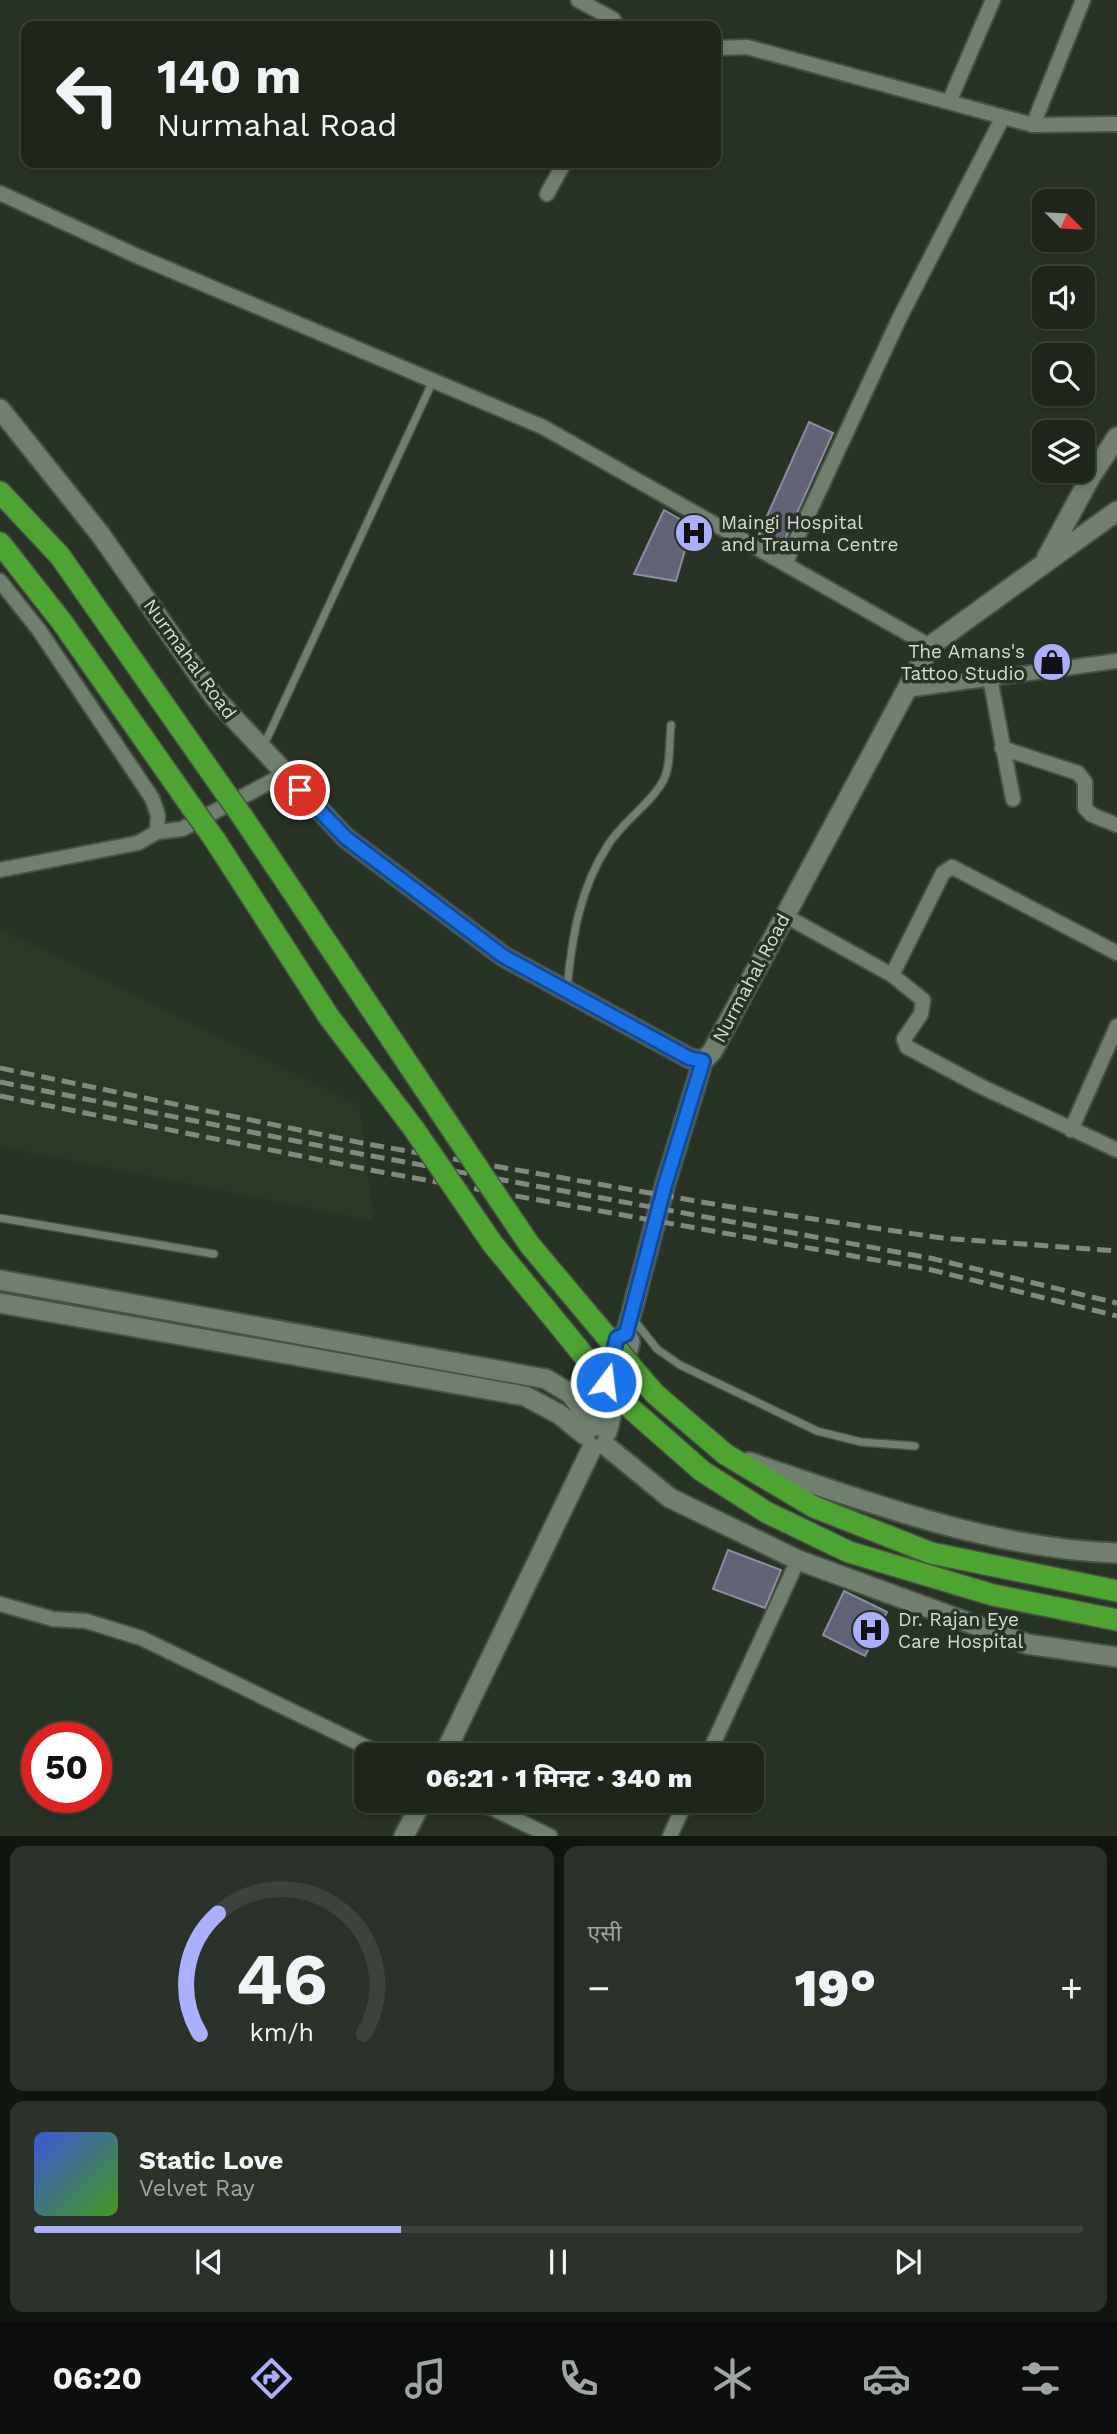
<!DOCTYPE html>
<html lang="hi">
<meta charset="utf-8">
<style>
body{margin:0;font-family:"Work Sans","Noto Sans Devanagari",sans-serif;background:#2b3229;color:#f1f3f6;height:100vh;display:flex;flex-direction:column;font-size:26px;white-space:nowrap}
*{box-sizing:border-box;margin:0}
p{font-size:23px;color:#a1a5a3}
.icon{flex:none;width:38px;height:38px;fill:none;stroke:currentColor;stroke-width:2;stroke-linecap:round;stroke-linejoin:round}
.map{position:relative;height:1836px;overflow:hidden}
.panel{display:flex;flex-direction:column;gap:10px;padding:10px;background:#10150f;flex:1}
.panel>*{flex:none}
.hud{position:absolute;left:21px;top:21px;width:700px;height:147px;border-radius:14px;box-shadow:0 4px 10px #0003,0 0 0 2px #3c433b;background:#1e261c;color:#f1f3f6;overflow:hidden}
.needle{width:46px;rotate:114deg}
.fabs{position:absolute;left:1032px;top:189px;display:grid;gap:14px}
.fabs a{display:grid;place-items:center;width:63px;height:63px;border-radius:14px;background:#1e261c;box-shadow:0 4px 10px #0003,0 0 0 2px #3c433b;font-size:35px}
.speed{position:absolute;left:21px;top:1722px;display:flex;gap:14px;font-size:35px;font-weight:700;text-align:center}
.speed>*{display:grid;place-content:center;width:91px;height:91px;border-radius:50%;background:#1e261c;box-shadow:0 4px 10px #0003,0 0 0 2px #3c433b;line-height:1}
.speed .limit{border:10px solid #d22;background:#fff;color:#111}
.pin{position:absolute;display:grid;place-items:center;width:60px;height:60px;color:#fff;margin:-30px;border:4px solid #fff;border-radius:50%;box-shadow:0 2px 7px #0007}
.me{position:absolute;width:77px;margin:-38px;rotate:15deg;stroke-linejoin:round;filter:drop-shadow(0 0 5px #0008)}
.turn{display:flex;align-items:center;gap:24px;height:147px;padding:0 21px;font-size:32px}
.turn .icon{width:91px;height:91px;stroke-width:2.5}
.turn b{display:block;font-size:49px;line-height:60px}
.big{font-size:52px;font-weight:800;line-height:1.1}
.panel .widget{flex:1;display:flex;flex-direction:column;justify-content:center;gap:10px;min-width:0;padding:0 24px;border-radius:14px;background:#2b3229}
.panel .dial{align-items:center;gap:0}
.dial svg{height:182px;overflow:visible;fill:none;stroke:#3c433b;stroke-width:7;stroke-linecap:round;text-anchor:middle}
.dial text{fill:#f1f3f6;stroke:none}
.song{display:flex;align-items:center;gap:21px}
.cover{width:84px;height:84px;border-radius:10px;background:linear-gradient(135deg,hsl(230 70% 55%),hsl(100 70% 35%))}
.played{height:7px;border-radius:4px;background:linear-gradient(90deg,#acaffb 35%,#3c433b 35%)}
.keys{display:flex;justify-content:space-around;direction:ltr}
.heat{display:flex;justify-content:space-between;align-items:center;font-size:38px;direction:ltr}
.panel .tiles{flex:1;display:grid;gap:10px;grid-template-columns:1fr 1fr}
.widget:last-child{grid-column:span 2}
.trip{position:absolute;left:354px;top:1743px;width:410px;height:70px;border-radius:14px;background:#1e261c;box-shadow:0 4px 10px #0003,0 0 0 2px #3c433b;font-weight:800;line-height:70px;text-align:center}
.tabs{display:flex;height:112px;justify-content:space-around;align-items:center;background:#0c0f0b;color:#a1a5a3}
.tabs .icon{width:49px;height:49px}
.tabs .on{color:#acaffb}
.tabs b{font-size:32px;color:#f1f3f6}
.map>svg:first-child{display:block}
</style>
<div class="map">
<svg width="1117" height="1836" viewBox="0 0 1117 1836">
<rect width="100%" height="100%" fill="#283325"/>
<path fill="#2a3a26" d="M 0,929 L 359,1105 L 374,1221 L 0,1147 Z"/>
<path fill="#626376" stroke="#8b8da1" stroke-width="2" d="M 809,422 L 833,433 L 783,544 L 759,534 Z
M 664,510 L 692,526 L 676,581 L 634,574 Z
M 728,1550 L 781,1570 L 765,1608 L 713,1589 Z
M 844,1591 L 887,1612 L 865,1656 L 823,1635 Z"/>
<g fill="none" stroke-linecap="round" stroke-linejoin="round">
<defs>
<path id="lane" d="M 264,745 L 433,381
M 567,989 C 572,938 579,890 608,845 C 622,822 653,802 664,779 C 671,764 669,742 671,725
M 0,1218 L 214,1254
M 634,1320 L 657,1349 L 680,1365 L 817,1431 L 861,1442 L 915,1446"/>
<path id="street" d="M 578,0 L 613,19 L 617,26
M 716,48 L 747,47 L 1033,125 L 1117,124
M 949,102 L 993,0
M 1033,125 L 1083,0
M 0,193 L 137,256 L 543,427 L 930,646
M 547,194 L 564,163
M 785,564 L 900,317 L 1003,117
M 0,581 L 39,630 L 152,798 L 158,815 L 157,832 L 138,843 L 0,870
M 990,678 L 1013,799
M 906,690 L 1117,661
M 1002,748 L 1078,773 L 1085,782 L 1085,808 L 1092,815 L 1117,825
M 157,832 L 182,829 L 285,774
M 784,915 L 892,975 L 923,1000 L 921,1014 L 904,1039 L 907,1047 L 980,1086 L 1117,1150
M 892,975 L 943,873 L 952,867 L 1117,953
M 1071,1130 L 1117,1026
M 0,1604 L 53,1619 L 86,1621 L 141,1638 L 383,1755
M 708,1755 L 798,1560
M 477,1801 L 550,1836
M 670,1836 L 686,1801"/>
<path id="secondary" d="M 0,409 L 100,534 L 215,698 L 346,838 L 503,956 L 689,1058 L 703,1061 L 712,1052 L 930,646 L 1117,511
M 1047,557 L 1091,476 L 1117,437
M 0,1280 L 546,1379 L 571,1394 L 593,1426
M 0,1303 L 525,1396 L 559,1414 L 585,1435
M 594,1426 L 619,1337
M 607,1432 L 630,1342 L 626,1334 L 665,1185 L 703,1061
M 605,1445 L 670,1498 L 798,1560 L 1027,1644 L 1117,1657
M 749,1462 C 867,1502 992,1549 1117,1553
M 444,1755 L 592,1448
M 404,1836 L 422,1801"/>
<path id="highway" d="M 0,492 L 60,556 L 220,785
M 0,543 L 62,622 L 193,809
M 242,816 L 449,1125
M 215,840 L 329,1017 L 414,1129
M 492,1243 L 585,1357
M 529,1244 L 597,1325
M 640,1377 L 655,1394 L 725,1454 L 814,1507 L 931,1553 L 1117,1591
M 628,1406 L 702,1471 L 766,1512 L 849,1552 L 993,1595 L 1117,1620"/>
</defs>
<use href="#lane" stroke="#475144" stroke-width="10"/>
<use href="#street" stroke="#475144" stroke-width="18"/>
<use href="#secondary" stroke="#475144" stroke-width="23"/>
<use href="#highway" stroke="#475144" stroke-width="24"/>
<use href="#lane" stroke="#717f6e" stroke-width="7"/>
<use href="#street" stroke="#717f6e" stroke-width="14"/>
<use href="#secondary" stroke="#717f6e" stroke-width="19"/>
<use href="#highway" stroke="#4ea431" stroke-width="21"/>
<path stroke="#808a7e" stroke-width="5" stroke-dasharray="14 7" stroke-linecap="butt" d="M 0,1068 L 367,1144 L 719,1205 L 942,1238 L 1117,1251
M 0,1082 L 361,1154 L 930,1258 L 1117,1303
M 0,1096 L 381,1172 L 932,1270 L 1117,1316"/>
<defs>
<path id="highway-bridge" d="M 220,785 L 242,816
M 193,809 L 215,840
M 449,1125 L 529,1244
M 414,1129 L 492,1243
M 597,1325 L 640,1377
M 585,1357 L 628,1406"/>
</defs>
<use href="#highway-bridge" stroke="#475144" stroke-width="24" stroke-linecap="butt"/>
<use href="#highway-bridge" stroke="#4ea431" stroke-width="21"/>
</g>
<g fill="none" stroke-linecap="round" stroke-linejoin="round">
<defs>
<path id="route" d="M 300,790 L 346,838 L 503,956 L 689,1058 L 703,1061 L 665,1185 L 626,1334 L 617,1338 L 606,1382"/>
</defs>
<use href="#route" stroke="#114b97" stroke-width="18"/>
<use href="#route" stroke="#1a73e8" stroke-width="12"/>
</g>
<defs>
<symbol id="hospital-disc" viewBox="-11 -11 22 22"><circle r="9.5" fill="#acaffb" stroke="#283325"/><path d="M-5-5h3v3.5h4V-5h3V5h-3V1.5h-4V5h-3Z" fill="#111"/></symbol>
<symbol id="shop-disc" viewBox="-11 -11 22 22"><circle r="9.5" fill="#acaffb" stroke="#283325"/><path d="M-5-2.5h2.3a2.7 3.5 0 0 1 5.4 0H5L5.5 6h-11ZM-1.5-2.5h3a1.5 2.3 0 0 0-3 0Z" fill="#111"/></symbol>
</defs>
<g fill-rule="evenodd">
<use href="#hospital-disc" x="672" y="511" width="44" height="44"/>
<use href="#shop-disc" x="1030" y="640" width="44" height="44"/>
<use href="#hospital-disc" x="849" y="1608" width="44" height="44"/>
</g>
<g text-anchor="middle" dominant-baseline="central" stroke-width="7" stroke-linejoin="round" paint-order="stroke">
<g font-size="19" fill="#d5ddd3" stroke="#283325" text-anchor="start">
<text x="721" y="522">Maingi Hospital<tspan x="721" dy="22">and Trauma Centre</tspan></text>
<text x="1025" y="651" text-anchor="end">The Amans's<tspan x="1025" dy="22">Tattoo Studio</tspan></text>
<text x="898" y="1619">Dr. Rajan Eye<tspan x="898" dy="22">Care Hospital</tspan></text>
</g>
<g font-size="19" fill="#d5ddd3" stroke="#283325">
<text transform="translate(190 659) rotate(54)">Nurmahal Road</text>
<text transform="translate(751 978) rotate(-62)">Nurmahal Road</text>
</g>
</g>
</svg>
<div class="fabs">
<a><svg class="needle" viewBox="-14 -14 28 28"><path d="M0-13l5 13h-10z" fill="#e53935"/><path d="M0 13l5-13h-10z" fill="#a1a5a3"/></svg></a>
<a><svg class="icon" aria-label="sound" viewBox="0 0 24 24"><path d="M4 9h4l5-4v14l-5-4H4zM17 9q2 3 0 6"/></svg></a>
<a><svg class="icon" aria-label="search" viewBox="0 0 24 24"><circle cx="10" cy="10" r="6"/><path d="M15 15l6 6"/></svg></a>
<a><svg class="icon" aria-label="layers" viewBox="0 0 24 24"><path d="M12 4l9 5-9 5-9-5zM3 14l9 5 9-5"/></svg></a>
</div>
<div class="speed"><div class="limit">50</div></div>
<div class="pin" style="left:300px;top:790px;background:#d93025"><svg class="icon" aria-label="arrive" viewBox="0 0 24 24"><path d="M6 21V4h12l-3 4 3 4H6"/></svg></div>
<svg class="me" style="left:606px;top:1382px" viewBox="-20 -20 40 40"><circle r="17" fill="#1a73e8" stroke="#fff" stroke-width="3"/><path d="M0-11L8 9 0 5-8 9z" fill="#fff"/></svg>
<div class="trip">06:21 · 1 मिनट · 340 m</div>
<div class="hud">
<div class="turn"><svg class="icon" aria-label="left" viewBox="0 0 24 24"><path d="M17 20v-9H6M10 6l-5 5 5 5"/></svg><div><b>140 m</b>Nurmahal Road</div></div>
</div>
</div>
<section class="panel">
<div class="tiles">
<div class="widget dial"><svg viewBox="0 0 100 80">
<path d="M14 69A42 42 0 1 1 86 69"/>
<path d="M14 69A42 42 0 0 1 22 16" stroke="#acaffb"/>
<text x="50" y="56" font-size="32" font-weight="700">46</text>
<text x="50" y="72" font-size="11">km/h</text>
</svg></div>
<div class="widget"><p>एसी</p>
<div class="heat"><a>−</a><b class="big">19°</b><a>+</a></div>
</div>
<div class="widget">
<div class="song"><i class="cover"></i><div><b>Static Love</b><p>Velvet Ray</p></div></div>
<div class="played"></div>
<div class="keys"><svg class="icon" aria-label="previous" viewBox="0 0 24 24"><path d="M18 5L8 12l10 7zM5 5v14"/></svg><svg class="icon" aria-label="pause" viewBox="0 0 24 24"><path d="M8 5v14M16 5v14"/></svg><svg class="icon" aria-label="next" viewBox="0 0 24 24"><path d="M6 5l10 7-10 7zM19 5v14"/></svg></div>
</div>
</div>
</section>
<nav class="tabs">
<b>06:20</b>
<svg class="icon on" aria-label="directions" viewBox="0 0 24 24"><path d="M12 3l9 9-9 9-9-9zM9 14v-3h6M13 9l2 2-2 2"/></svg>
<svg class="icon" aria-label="music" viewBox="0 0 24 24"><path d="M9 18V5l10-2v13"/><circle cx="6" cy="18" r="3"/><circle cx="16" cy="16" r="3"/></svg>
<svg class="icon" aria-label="phone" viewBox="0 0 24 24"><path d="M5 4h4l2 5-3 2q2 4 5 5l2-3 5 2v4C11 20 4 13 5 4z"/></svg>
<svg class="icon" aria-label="climate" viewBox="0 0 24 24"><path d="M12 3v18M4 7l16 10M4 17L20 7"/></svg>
<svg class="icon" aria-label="car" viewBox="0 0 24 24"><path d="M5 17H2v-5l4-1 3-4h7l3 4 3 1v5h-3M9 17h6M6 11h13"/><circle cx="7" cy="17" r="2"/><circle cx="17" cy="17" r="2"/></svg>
<svg class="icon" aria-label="filters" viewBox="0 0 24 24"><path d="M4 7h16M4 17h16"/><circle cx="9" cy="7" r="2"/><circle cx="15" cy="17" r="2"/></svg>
</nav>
